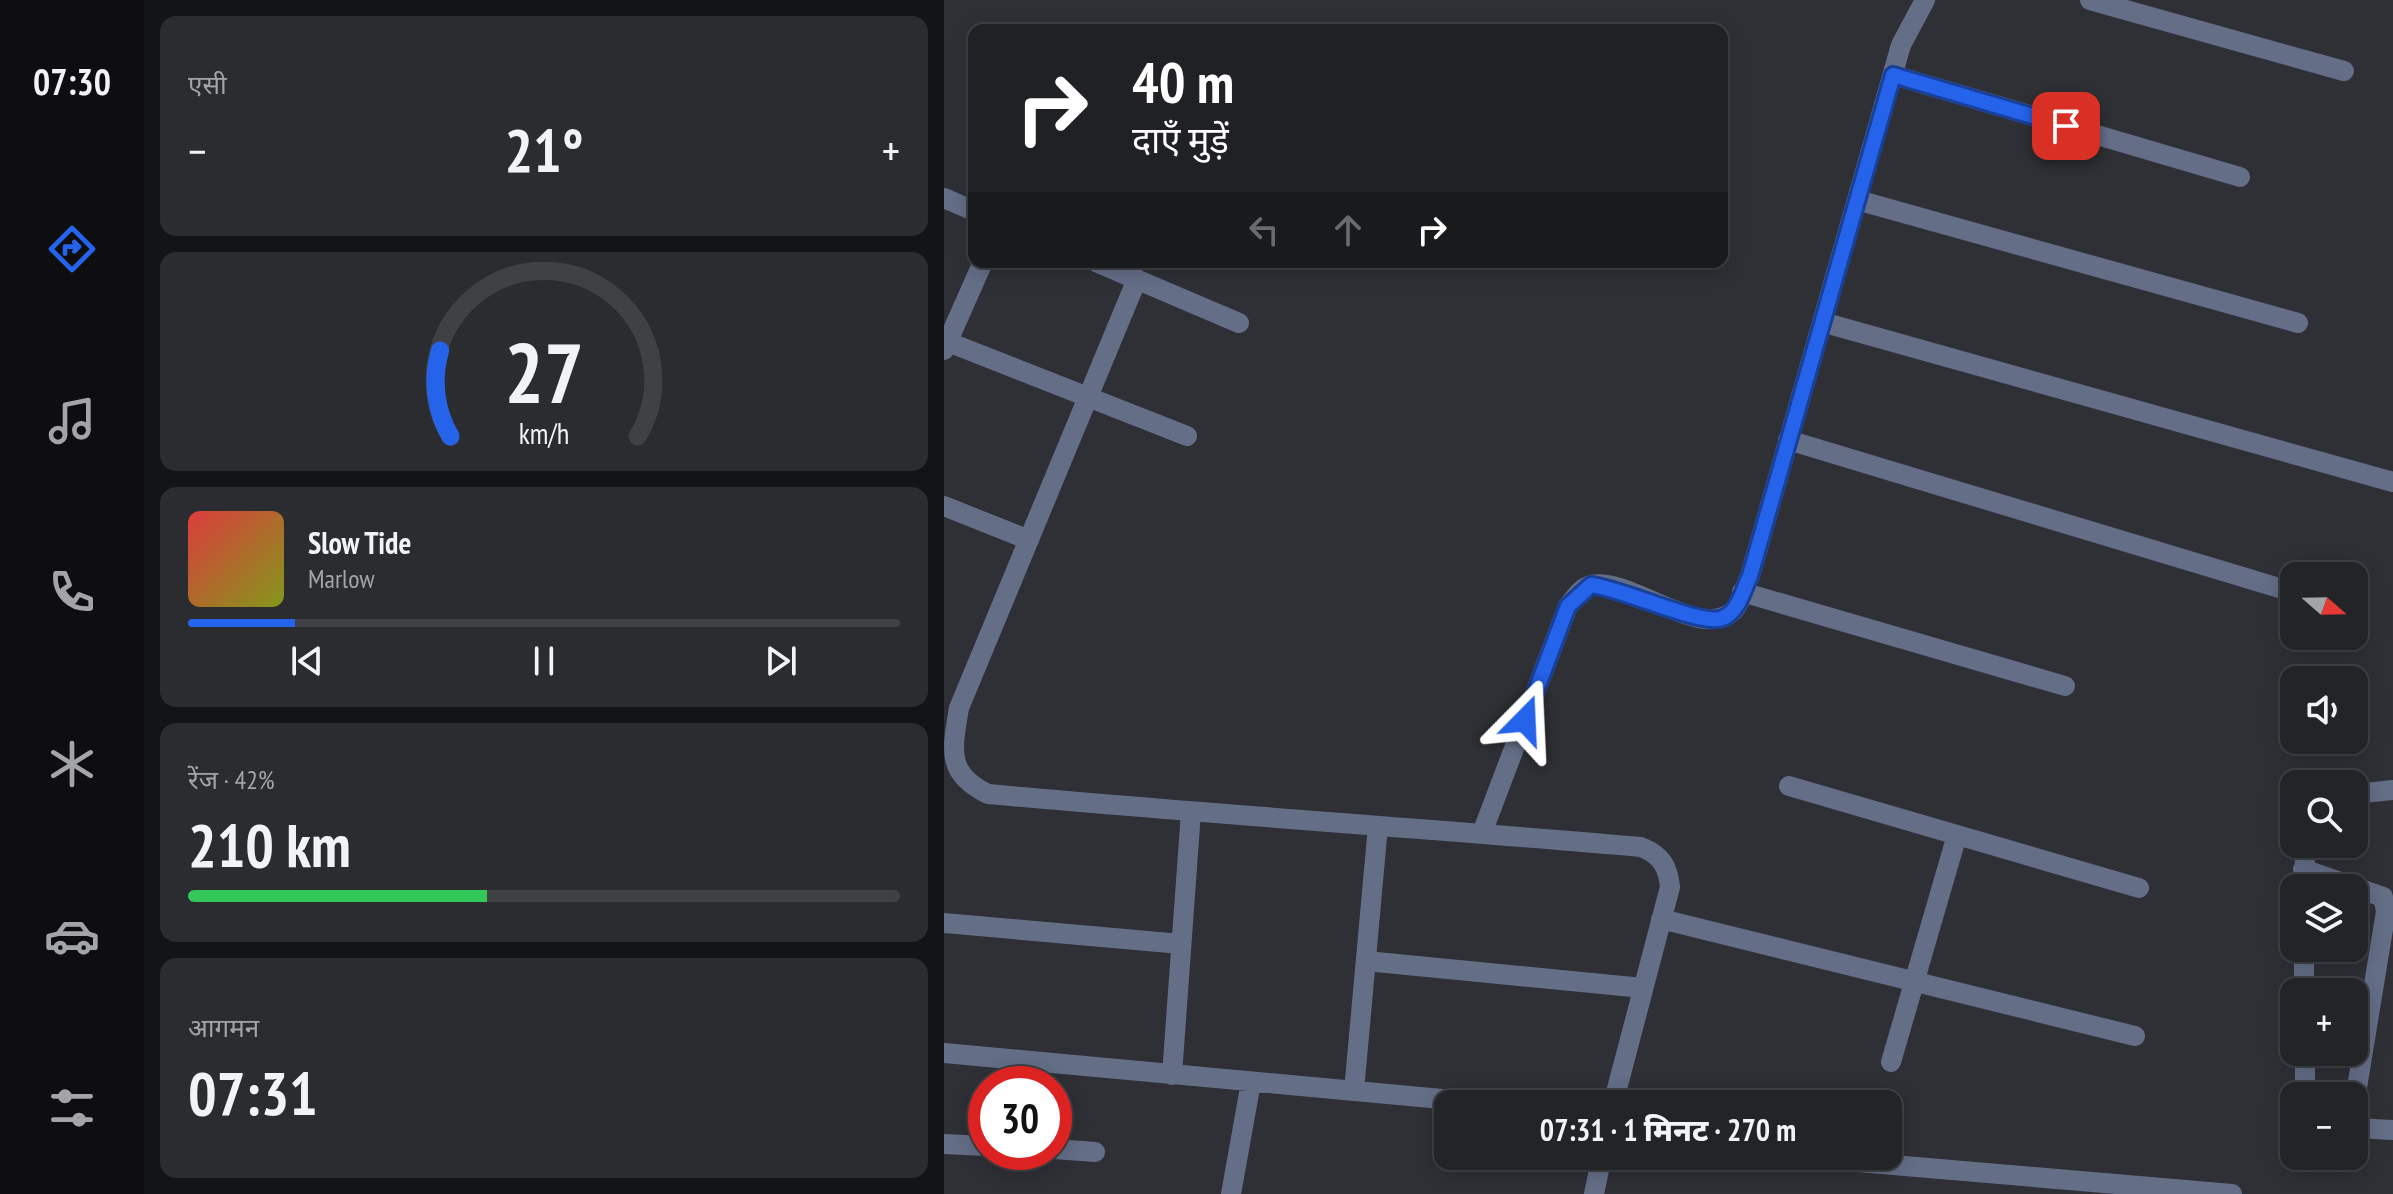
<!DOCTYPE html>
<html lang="hi">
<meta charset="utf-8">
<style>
body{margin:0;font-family:"PT Sans Narrow","Noto Sans Devanagari",sans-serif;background:#2a2c30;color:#f1f3f6;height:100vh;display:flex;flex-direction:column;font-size:30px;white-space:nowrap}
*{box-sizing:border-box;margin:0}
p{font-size:26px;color:#a2a4a8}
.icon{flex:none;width:44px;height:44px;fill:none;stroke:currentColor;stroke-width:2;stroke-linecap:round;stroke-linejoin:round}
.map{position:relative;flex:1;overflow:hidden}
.drawer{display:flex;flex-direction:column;gap:16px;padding:16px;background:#131416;width:800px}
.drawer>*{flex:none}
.guide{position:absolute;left:24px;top:24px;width:760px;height:244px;border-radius:16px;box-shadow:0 4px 20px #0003,0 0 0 2px #3f4145;background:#202124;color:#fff;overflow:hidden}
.needle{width:52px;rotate:110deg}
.controls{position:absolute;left:1336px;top:562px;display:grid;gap:16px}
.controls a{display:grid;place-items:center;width:88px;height:88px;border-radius:16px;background:#222428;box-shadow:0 4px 20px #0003,0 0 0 2px #3f4145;font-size:40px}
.speed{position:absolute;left:24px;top:1066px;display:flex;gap:16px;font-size:40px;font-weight:700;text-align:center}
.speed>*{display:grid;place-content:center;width:104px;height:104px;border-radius:50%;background:#222428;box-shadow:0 4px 20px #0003,0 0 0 2px #3f4145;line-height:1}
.speed .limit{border:12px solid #d22;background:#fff;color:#111}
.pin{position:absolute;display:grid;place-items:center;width:68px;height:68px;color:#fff;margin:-34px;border-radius:16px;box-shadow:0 4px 12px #0006}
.me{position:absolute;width:88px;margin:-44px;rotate:21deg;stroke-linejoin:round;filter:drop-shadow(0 0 6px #0008)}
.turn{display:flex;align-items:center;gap:28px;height:168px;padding:0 32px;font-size:36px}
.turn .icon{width:104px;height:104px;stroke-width:2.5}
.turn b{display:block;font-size:56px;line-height:68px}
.lanes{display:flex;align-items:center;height:76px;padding:0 32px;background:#0003;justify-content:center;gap:40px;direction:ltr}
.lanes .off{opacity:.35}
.big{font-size:60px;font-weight:800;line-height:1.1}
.drawer .tile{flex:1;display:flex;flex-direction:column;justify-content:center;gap:12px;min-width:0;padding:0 28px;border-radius:16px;background:#2a2c30}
.drawer .dial{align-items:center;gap:0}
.dial svg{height:208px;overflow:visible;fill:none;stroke:#3f4145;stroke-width:7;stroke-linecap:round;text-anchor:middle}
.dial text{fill:#f1f3f6;stroke:none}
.song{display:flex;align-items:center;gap:24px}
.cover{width:96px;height:96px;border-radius:12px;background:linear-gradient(135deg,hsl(0 70% 55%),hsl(70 70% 35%))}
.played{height:8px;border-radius:4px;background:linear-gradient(90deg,#2563eb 15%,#3f4145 15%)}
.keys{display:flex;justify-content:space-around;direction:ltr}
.heat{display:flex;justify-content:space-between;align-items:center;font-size:44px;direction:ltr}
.charge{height:12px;border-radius:6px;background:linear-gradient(90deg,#34c759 42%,#3f4145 0)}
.trip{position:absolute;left:490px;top:1090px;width:468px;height:80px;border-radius:16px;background:#222428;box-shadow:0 4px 20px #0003,0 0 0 2px #3f4145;font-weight:800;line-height:80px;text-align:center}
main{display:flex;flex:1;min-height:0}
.tab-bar{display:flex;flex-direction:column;width:144px;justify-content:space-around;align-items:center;background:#0e0e10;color:#a2a4a8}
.tab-bar .icon{width:56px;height:56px}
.tab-bar .on{color:#2563eb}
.tab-bar b{font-size:36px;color:#f1f3f6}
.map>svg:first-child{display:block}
</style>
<main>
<nav class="tab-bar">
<b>07:30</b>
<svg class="icon on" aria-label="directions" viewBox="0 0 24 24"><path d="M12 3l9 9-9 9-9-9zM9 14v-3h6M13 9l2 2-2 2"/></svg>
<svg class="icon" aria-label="music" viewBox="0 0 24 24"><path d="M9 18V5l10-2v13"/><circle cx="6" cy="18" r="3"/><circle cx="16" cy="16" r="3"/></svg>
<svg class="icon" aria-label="phone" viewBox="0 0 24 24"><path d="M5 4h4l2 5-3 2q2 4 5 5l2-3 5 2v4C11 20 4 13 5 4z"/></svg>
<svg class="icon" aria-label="climate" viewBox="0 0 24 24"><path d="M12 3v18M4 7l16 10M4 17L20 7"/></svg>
<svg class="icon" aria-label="car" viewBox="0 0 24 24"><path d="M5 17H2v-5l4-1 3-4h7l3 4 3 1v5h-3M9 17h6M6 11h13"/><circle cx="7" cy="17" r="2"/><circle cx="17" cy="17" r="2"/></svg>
<svg class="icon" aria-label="filters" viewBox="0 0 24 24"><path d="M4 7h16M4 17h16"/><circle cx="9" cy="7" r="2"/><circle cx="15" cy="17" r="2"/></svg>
</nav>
<section class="drawer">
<div class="tile"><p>एसी</p>
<div class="heat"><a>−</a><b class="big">21°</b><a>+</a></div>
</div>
<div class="tile dial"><svg viewBox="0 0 100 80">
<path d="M14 69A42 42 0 1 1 86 69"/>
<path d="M14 69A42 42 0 0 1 10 36" stroke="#2563eb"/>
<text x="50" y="56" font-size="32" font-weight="700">27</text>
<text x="50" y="72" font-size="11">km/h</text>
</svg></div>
<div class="tile">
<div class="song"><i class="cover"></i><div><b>Slow Tide</b><p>Marlow</p></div></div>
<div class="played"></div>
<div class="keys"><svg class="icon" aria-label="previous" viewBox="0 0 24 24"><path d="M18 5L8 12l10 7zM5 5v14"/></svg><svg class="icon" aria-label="pause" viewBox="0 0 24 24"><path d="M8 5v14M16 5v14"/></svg><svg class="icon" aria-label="next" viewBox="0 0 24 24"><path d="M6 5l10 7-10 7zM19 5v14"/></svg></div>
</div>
<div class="tile"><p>रेंज · 42%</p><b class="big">210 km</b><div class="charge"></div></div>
<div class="tile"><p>आगमन</p><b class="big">07:31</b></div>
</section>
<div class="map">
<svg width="1449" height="1194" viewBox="0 0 1449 1194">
<rect width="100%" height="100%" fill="#2e3035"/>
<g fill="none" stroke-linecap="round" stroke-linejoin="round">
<path stroke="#646e87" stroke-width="20" d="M 1146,0 L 1400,71
M 949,75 L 1296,177
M 0,198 L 30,211
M 913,200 L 1354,323
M 152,262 L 295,323
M 193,279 L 15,708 C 8,750 2,774 44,794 C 262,814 479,828 697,847 C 717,855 724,866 726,887 L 669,1104
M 878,322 L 1449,482
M 4,342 L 243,436
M 0,350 L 39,262
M 844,440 L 1345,591
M 0,506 L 85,540
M 798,592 L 1121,686
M 845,786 L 1195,888
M 1410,794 L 1449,790
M 538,833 L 624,606 C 630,599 637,587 647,585 C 685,576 758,643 790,610 C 797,602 801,586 806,576 L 957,45 L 981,0
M 1359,869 L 1439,897 L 1442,911 L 1410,1106
M 1359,888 L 1362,844
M 717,919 L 1191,1036
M 0,923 L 237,944
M 1360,948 L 1360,992
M 422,961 L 699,988
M 1361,1052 L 1361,1096
M 0,1053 L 552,1104
M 947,1062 L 1013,835
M 228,1075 L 247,812
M 410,1091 L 434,826
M 1410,1128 L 1449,1130
M 0,1144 L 42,1146
M 110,1149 L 151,1152
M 914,1162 L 1288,1194
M 287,1194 L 307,1082
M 650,1194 L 658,1156"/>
</g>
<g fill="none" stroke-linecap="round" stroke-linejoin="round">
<defs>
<path id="route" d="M 581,720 L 624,606 L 647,585 C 678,588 758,627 779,618 C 795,611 799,590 806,576 L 949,75 L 1122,126"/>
</defs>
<use href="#route" stroke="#184099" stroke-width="20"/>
<use href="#route" stroke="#2563eb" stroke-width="14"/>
</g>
</svg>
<div class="controls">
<a><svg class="needle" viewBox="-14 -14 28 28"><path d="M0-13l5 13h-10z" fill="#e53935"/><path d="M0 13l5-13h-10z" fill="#a2a4a8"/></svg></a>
<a><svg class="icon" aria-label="sound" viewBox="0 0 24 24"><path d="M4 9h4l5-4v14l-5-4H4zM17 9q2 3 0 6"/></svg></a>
<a><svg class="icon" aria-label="search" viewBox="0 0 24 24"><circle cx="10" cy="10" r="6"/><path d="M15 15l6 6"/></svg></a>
<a><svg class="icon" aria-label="layers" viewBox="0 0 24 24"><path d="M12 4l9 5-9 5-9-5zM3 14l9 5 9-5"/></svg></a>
<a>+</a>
<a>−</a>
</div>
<div class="speed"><div class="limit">30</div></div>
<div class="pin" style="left:1122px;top:126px;background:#d93025"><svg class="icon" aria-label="arrive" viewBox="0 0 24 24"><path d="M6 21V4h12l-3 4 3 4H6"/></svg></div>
<svg class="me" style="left:581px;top:720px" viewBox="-20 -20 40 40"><path d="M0-17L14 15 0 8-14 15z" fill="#2563eb" stroke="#fff" stroke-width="4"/></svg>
<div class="trip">07:31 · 1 मिनट · 270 m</div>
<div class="guide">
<div class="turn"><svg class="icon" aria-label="right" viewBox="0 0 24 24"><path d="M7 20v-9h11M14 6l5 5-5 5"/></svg><div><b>40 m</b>दाएँ मुड़ें</div></div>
<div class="lanes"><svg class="icon off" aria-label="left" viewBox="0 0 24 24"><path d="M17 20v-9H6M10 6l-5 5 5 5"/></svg><svg class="icon off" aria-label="ahead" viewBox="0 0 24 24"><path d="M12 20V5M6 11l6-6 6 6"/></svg><svg class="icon" aria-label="right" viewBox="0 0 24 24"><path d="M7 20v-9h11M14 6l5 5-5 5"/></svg></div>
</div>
</div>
</main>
